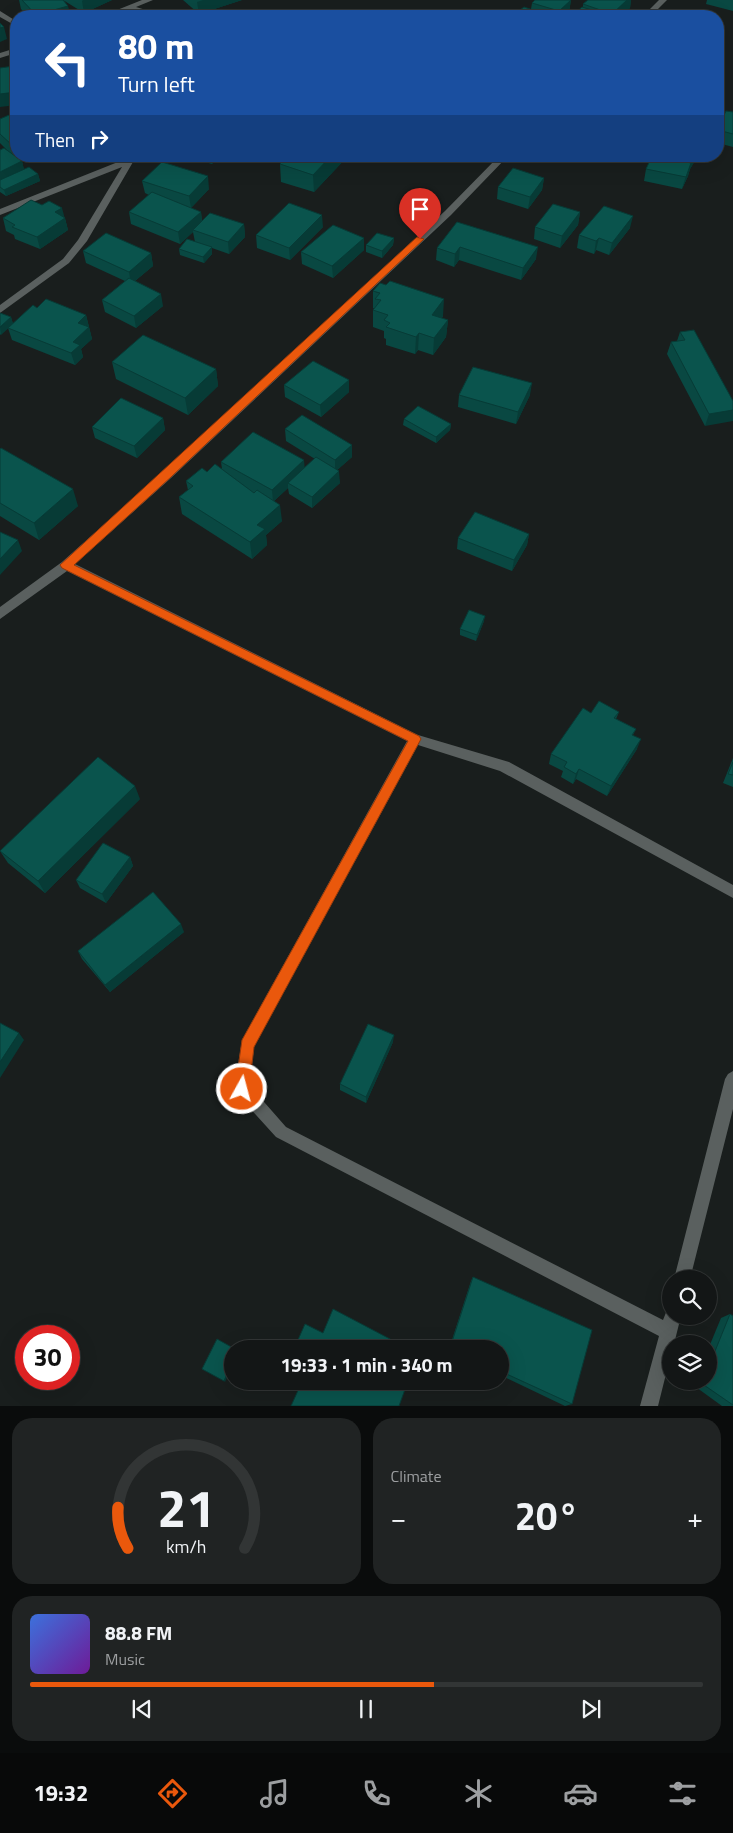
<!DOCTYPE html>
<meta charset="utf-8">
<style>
body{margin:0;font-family:"Titillium Web",sans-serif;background:#202323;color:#f1f3f6;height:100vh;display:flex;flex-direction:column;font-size:19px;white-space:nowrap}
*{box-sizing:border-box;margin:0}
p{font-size:16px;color:#9d9fa1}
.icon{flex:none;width:28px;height:28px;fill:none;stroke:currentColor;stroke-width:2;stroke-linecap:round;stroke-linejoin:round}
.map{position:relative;height:1406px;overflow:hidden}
.details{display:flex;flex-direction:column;gap:12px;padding:12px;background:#0a0c0c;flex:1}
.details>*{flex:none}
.banner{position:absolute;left:10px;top:10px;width:714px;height:152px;border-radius:20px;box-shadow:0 5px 20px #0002,0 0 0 1px #323535;background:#1a4fa0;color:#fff;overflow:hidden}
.buttons{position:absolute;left:662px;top:1270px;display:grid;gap:10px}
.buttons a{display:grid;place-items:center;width:55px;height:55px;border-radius:50%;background:#131616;box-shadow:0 5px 20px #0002,0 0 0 1px #323535;font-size:25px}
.speed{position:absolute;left:15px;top:1325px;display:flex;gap:10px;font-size:25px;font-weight:700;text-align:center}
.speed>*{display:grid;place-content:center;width:65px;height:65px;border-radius:50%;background:#131616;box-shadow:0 5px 20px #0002,0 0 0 1px #323535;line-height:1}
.speed .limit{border:8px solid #d22;background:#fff;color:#111}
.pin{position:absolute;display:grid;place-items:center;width:42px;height:42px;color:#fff;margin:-51px -21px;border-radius:50% 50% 50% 0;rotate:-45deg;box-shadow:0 0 5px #0007}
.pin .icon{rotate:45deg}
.me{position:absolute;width:55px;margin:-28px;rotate:7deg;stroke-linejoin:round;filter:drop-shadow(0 0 4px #0008)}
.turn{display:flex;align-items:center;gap:18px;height:105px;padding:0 25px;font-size:22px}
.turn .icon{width:65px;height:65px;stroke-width:2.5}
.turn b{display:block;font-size:35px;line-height:42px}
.then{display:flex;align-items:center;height:48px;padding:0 25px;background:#0003;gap:10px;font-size:19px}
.big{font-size:38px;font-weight:700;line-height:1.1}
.details .card{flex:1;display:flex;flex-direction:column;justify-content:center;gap:8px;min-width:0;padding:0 18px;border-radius:20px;background:#202323}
.details .dial{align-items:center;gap:0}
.dial svg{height:130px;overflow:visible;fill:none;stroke:#323535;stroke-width:7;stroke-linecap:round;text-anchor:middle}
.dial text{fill:#f1f3f6;stroke:none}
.song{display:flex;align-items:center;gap:15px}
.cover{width:60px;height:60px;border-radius:8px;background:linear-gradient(135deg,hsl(220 70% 55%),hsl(280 70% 35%))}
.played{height:5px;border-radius:2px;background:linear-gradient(90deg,#ea580c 60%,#323535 60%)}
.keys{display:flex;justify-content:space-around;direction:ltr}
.heat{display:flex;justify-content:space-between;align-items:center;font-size:28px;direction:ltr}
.details .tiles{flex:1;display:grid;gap:12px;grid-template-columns:1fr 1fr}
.card:last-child{grid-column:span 2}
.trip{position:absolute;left:224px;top:1340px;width:285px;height:50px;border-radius:25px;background:#131616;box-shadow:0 5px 20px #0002,0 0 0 1px #323535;font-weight:700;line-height:50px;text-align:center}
.dock{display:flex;height:80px;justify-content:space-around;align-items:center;background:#080909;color:#9d9fa1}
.dock .icon{width:35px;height:35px}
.dock .current{color:#ea580c}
.dock b{font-size:22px;color:#f1f3f6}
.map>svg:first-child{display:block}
</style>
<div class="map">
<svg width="733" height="1406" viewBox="0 0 733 1406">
<rect width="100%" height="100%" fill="#191e1d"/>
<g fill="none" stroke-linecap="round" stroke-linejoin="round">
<path fill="#5a605f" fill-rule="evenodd" d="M 142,0 L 153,0 L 136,7 L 166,16 C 153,17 142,11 130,10 C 121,10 113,17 102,16 Z
M 659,0 L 667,0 L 651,16 L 643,16 Z
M 0,11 L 16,21 L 16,26 L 0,17 Z
M 16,48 L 16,53 L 0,58 L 0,53 Z
M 133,156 L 145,156 L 133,162 L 87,241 L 69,263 L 0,313 L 0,305 L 63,259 L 78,240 L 122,167 L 0,215 L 0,209 Z
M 499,156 L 508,156 L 451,215 L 171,478 L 75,564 L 418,735 L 509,762 L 733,885 L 733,898 L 500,771 L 418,745 L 254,1047 L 250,1086 L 286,1127 L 663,1320 L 667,1310 L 671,1308 L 671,1316 L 681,1316 L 674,1344 L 671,1344 L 671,1354 L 658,1406 L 640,1406 L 659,1336 L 276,1137 L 237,1094 L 234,1089 L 242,1040 L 407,741 L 67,571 L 0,619 L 0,607 L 62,562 L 163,472 L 445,211 Z
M 733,1071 L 733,1109 L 690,1279 L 674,1279 L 725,1079 L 728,1074 Z"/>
</g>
<path fill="#094842" d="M 19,0 L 63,0 L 71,16 L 28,16 L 21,9 Z
M 63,0 L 112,0 L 84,13 Z
M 183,0 L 242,0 L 199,14 Z
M 571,0 L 569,12 L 565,16 L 512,16 L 531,9 L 532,3 Z
M 588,0 L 631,0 L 630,8 L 621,16 L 572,16 L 583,7 L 583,4 Z
M 707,0 L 733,0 L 733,11 L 706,4 Z
M 16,112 L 16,157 L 22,161 L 24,170 L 38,174 L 40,181 L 6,196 L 0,192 L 0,150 L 9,152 L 0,143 L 0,119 Z
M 733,112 L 733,147 L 718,143 L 718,127 Z
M 183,156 L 219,156 L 212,164 Z
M 348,156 L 314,192 L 281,182 L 280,164 Z
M 652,156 L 699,156 L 697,160 L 696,159 L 690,169 L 688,176 L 682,189 L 644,181 L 646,169 Z
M 544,178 L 542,190 L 528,209 L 497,199 L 498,187 Z
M 142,181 L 209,189 L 191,208 L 201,212 L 202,221 L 244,224 L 245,237 L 229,254 L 212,248 L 212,254 L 204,263 L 180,255 L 179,249 L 195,242 L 193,232 L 180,244 L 131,224 L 129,212 L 149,195 L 145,193 Z
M 580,212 L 578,225 L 560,248 L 534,239 L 535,227 Z
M 65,217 L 65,218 L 68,230 L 40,249 L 15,239 L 14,235 L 6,231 L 3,218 Z
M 457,222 L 536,259 L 521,280 L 459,260 L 454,267 L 436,260 L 437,248 Z
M 323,227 L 290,260 L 257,248 L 256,235 Z
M 630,228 L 609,255 L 596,250 L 594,254 L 577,248 L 579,235 Z
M 364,238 L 364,250 L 333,278 L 302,264 L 301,252 Z
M 394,238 L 393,245 L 382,258 L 366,252 L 366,245 Z
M 83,251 L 151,253 L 153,266 L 135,281 L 163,306 L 136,328 L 105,312 L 102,300 L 125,281 L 86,263 Z
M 373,291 L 443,316 L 442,318 L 448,320 L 446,337 L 433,355 L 418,350 L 415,354 L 386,345 L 386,339 L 384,338 L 384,331 L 373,327 L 373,310 L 374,308 L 373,308 Z
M 37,308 L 86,315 L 92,339 L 81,349 L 83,357 L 75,365 L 12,340 L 8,328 L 0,335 L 0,313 L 11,317 L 13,324 Z
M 680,332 L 733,401 L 705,426 L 667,354 L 671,342 L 677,341 Z
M 112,362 L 216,369 L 218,386 L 188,415 L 116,379 Z
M 349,380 L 349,392 L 321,417 L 285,397 L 284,385 Z
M 459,395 L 530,395 L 516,424 L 458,407 Z
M 163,418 L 165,430 L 137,458 L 95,438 L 92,427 Z
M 404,419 L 451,424 L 450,430 L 436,443 L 403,425 Z
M 285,429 L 352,457 L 337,470 L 340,483 L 312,508 L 289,494 L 288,488 L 274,501 L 282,521 L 266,535 L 267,545 L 252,559 L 182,514 L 179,497 L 188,490 L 186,481 L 207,472 L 222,469 L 221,462 L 304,468 L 315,459 L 286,441 Z
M 0,449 L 78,506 L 39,540 L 0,516 Z
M 529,534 L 527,545 L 512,571 L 457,549 L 458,538 Z
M 484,621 L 476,641 L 460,635 L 460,629 Z
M 619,712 L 616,719 L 636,729 L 633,735 L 637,749 L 607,796 L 576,779 L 573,784 L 561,777 L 563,771 L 549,764 L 551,754 L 591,713 Z
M 733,758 L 733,787 L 723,783 Z
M 140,799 L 45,893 L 8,863 L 0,851 Z
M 130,857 L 133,866 L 106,903 L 80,888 L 76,880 Z
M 184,932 L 110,992 L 82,959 L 78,951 Z
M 393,1042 L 366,1103 L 340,1090 L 340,1084 Z
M 473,1277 L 572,1404 L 565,1406 L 500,1375 L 500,1349 L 449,1349 L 471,1281 Z
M 730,1314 L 733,1316 L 733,1406 L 722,1406 L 693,1385 L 694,1381 L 709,1381 L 709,1347 L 721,1318 Z"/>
<path fill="#073b36" d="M 83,0 L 112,0 L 84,13 L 82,1 Z
M 203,0 L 242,0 L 199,14 L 197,2 Z
M 571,0 L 569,12 L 565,16 L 558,16 L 559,11 Z
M 627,0 L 631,0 L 630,8 L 621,16 L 612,16 L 612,14 Z
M 68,6 L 71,16 L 36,16 L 36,15 Z
M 4,27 L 7,39 L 0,42 L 0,28 Z
M 16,92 L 16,105 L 0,107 L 0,94 Z
M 16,143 L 16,156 L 18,156 L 15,158 L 12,145 Z
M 211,156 L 219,156 L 212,164 Z
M 331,156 L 348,156 L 314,192 L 313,175 Z
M 694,156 L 696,156 L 695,161 L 690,169 L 688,176 L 682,189 L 690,162 Z
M 22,161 L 25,174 L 0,184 L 0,172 Z
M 38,174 L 40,181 L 6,196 L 4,190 Z
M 208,176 L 209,189 L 191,208 L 189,196 Z
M 544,178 L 542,190 L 528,209 L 530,197 Z
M 62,208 L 68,230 L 40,249 L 37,237 L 55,212 Z
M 201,212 L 202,224 L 193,230 L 193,232 L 180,244 L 178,232 Z
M 580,212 L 578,225 L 560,248 L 562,236 Z
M 322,215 L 323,227 L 290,260 L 289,248 Z
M 633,216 L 630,228 L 609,255 L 612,243 Z
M 244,224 L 245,237 L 229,254 L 228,242 Z
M 364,238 L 364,250 L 333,278 L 332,266 Z
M 394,238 L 393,245 L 382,258 L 382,251 Z
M 599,238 L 596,250 L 594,254 L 596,241 Z
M 212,247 L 212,254 L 204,263 L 203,257 Z
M 460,247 L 459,260 L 454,267 L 455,254 Z
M 538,247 L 536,259 L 521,280 L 523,268 Z
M 151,253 L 153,266 L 131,284 L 129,272 Z
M 161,294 L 163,306 L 136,328 L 134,316 Z
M 444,299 L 443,316 L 431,332 L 432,315 Z
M 86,315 L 92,339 L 81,349 L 83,357 L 75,365 L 71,353 L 73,342 L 78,323 Z
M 11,317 L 13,324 L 1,335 L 0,327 Z
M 448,320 L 446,337 L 433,355 L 434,338 Z
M 419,333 L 418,350 L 415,354 L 416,337 Z
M 216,369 L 218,386 L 188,415 L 185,398 Z
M 349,380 L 349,392 L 321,417 L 320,405 Z
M 532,383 L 530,395 L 516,424 L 518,412 Z
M 733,410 L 733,421 L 705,426 L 709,414 Z
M 163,418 L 165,430 L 137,458 L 134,446 Z
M 451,424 L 450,430 L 436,443 L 436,437 Z
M 352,445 L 352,457 L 335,472 L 335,460 Z
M 304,460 L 305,472 L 288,483 L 288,488 L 273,502 L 272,490 Z
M 339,471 L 340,483 L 312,508 L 312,497 Z
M 73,489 L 78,506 L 39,540 L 34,523 Z
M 280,505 L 282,521 L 266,535 L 267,545 L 252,559 L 250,542 L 257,525 Z
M 529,534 L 527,545 L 512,571 L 514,560 Z
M 18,540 L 22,551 L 0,575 L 0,559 Z
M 485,616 L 484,621 L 476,641 L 477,635 Z
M 641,739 L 637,749 L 607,796 L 611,786 Z
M 579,769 L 576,779 L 573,784 L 576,774 Z
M 135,786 L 140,799 L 45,893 L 38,881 Z
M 130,857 L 133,866 L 106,903 L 102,894 Z
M 181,924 L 184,932 L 110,992 L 105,985 Z
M 19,1033 L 24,1040 L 0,1078 L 0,1062 Z
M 394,1035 L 393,1042 L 366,1103 L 366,1097 Z
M 232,1362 L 232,1366 L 225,1382 L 224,1381 Z"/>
<path fill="#0a544d" stroke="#073b36" d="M 22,0 L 63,0 L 68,6 L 36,15 Z
M 535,0 L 571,0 L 559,11 L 532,3 Z
M 588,0 L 627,0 L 612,14 L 583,4 Z
M 524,7 L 548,15 L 547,16 L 512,16 Z
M 582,7 L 612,16 L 572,16 Z
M 0,23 L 4,27 L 0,28 Z
M 14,66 L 16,76 L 16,92 L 0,94 L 0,68 Z
M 726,111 L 733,112 L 733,134 L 718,130 L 718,127 Z
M 16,112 L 16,143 L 12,145 L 0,134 L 0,119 Z
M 4,148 L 22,161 L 0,172 L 0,150 Z
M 288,156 L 331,156 L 313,175 L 280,164 Z
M 652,156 L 659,156 L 691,163 L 686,177 L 646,169 Z
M 671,156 L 694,156 L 690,162 Z
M 162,162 L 208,176 L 189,196 L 142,181 Z
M 29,167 L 38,174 L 4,190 L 0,187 L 0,180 Z
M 513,168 L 544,178 L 530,197 L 498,187 Z
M 152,192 L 201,212 L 178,232 L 129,212 Z
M 31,200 L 42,205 L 49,201 L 62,208 L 55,212 L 65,218 L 37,237 L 12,227 L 15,225 L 3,218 Z
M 289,203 L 322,215 L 289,248 L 256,235 Z
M 553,204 L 580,212 L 562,236 L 535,227 Z
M 604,206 L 633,216 L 612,243 L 599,238 L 596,241 L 579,235 Z
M 210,213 L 244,224 L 228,242 L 193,230 Z
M 457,222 L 538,247 L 523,268 L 460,247 L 455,254 L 437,248 Z
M 333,225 L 364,238 L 332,266 L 301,252 Z
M 106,233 L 151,253 L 129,272 L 83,251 Z
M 377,233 L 394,238 L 382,251 L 366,245 Z
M 187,239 L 212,247 L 203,257 L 179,249 Z
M 129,278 L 161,294 L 134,316 L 102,300 Z
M 390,281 L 444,299 L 432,315 L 448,320 L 434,338 L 419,333 L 416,337 L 386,327 L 390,323 L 384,320 L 388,315 L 373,310 L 381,300 L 375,299 L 380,293 L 373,291 L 380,283 L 386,285 Z
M 46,299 L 86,315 L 78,323 L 89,327 L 73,342 L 80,345 L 71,353 L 8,328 L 33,305 L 37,308 Z
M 0,313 L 11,317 L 0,327 Z
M 694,330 L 733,401 L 733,410 L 709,414 L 671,342 L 685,340 L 680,332 Z
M 143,335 L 216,369 L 185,398 L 112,362 Z
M 313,361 L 349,380 L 320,405 L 284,385 Z
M 473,367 L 532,383 L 518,412 L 459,395 Z
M 121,398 L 163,418 L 134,446 L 92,427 Z
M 418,406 L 451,424 L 436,437 L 404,419 Z
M 302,415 L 352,445 L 335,460 L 285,429 Z
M 253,432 L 304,460 L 272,490 L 221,462 Z
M 1,448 L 73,489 L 34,523 L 0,503 L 0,449 Z
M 316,457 L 339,471 L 312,497 L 288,483 Z
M 215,464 L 254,493 L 257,490 L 280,505 L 257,525 L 265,529 L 250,542 L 179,497 L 193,486 L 186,481 L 202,468 L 207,472 Z
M 475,512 L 529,534 L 514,560 L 458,538 Z
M 0,532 L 18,540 L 0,559 Z
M 469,610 L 485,616 L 477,635 L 460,629 Z
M 599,701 L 619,712 L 614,718 L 636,729 L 632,735 L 641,739 L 611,786 L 579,769 L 576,774 L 564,767 L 567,762 L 551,754 L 583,708 L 591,713 Z
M 98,757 L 135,786 L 38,881 L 0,851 Z
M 733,762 L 733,775 L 728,774 Z
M 103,843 L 130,857 L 102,894 L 76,880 Z
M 153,892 L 181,924 L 105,985 L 78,951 Z
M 0,1023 L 19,1033 L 0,1062 Z
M 368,1024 L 394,1035 L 366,1097 L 340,1084 Z
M 473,1277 L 592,1330 L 572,1404 L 500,1371 L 500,1349 L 452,1349 L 450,1348 Z
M 333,1309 L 409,1349 L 294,1349 L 305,1324 L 323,1333 Z
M 730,1314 L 733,1316 L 733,1405 L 701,1383 L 702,1381 L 709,1381 L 709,1366 Z
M 217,1339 L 235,1349 L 232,1349 L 232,1362 L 224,1381 L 202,1369 Z
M 292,1381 L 408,1381 L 399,1406 L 291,1406 L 300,1386 Z"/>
<path fill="#ea580c" stroke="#983908" d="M 417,237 L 424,239 L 171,477 L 74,565 L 419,736 L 421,739 L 254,1047 L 249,1089 L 247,1094 L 242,1096 L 237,1094 L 235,1089 L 242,1040 L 408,741 L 62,568 L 60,565 Z"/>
</svg>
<div class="buttons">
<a><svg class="icon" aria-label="search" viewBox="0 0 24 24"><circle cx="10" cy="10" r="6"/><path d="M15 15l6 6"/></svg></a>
<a><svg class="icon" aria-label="layers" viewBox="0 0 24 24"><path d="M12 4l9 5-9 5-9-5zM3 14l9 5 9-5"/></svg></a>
</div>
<div class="speed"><div class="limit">30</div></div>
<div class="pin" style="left:420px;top:239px;background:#d93025"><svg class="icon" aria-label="arrive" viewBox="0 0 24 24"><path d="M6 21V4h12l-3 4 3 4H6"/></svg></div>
<svg class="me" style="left:242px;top:1089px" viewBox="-20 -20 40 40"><circle r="17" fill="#ea580c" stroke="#fff" stroke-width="3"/><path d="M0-11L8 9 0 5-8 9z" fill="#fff"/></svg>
<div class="trip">19:33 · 1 min · 340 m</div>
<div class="banner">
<div class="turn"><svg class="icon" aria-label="left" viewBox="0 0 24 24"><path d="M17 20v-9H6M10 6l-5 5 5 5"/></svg><div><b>80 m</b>Turn left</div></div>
<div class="then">Then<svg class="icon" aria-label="right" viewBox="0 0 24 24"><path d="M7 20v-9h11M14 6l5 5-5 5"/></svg></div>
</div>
</div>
<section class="details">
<div class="tiles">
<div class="card dial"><svg viewBox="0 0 100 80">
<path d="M14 69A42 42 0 1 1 86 69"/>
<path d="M14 69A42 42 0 0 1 8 44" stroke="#ea580c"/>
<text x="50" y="56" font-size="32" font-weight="700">21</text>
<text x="50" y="72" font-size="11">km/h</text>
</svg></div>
<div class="card"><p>Climate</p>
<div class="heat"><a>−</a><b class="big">20°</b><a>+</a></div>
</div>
<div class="card">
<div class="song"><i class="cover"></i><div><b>88.8 FM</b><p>Music</p></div></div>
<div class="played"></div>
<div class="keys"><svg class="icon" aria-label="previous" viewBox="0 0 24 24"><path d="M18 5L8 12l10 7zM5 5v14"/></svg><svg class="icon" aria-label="pause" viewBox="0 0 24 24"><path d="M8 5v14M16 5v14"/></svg><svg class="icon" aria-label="next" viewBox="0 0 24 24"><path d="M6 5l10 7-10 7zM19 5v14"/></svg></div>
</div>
</div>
</section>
<nav class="dock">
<b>19:32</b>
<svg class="icon current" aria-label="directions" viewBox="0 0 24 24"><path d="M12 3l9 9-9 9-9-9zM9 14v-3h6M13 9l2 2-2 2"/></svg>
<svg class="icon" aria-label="music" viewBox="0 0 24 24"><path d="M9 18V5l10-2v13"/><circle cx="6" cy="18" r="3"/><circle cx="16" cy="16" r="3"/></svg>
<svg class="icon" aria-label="phone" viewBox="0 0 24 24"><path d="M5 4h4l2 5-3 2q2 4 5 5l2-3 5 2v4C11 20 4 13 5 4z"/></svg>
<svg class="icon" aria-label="climate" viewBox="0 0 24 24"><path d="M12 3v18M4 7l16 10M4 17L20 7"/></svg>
<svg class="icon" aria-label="car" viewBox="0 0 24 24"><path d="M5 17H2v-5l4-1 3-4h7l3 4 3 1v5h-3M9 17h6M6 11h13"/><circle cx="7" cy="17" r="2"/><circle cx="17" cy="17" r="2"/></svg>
<svg class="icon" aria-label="filters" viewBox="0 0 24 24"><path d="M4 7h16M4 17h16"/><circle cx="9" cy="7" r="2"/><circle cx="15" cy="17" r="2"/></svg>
</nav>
